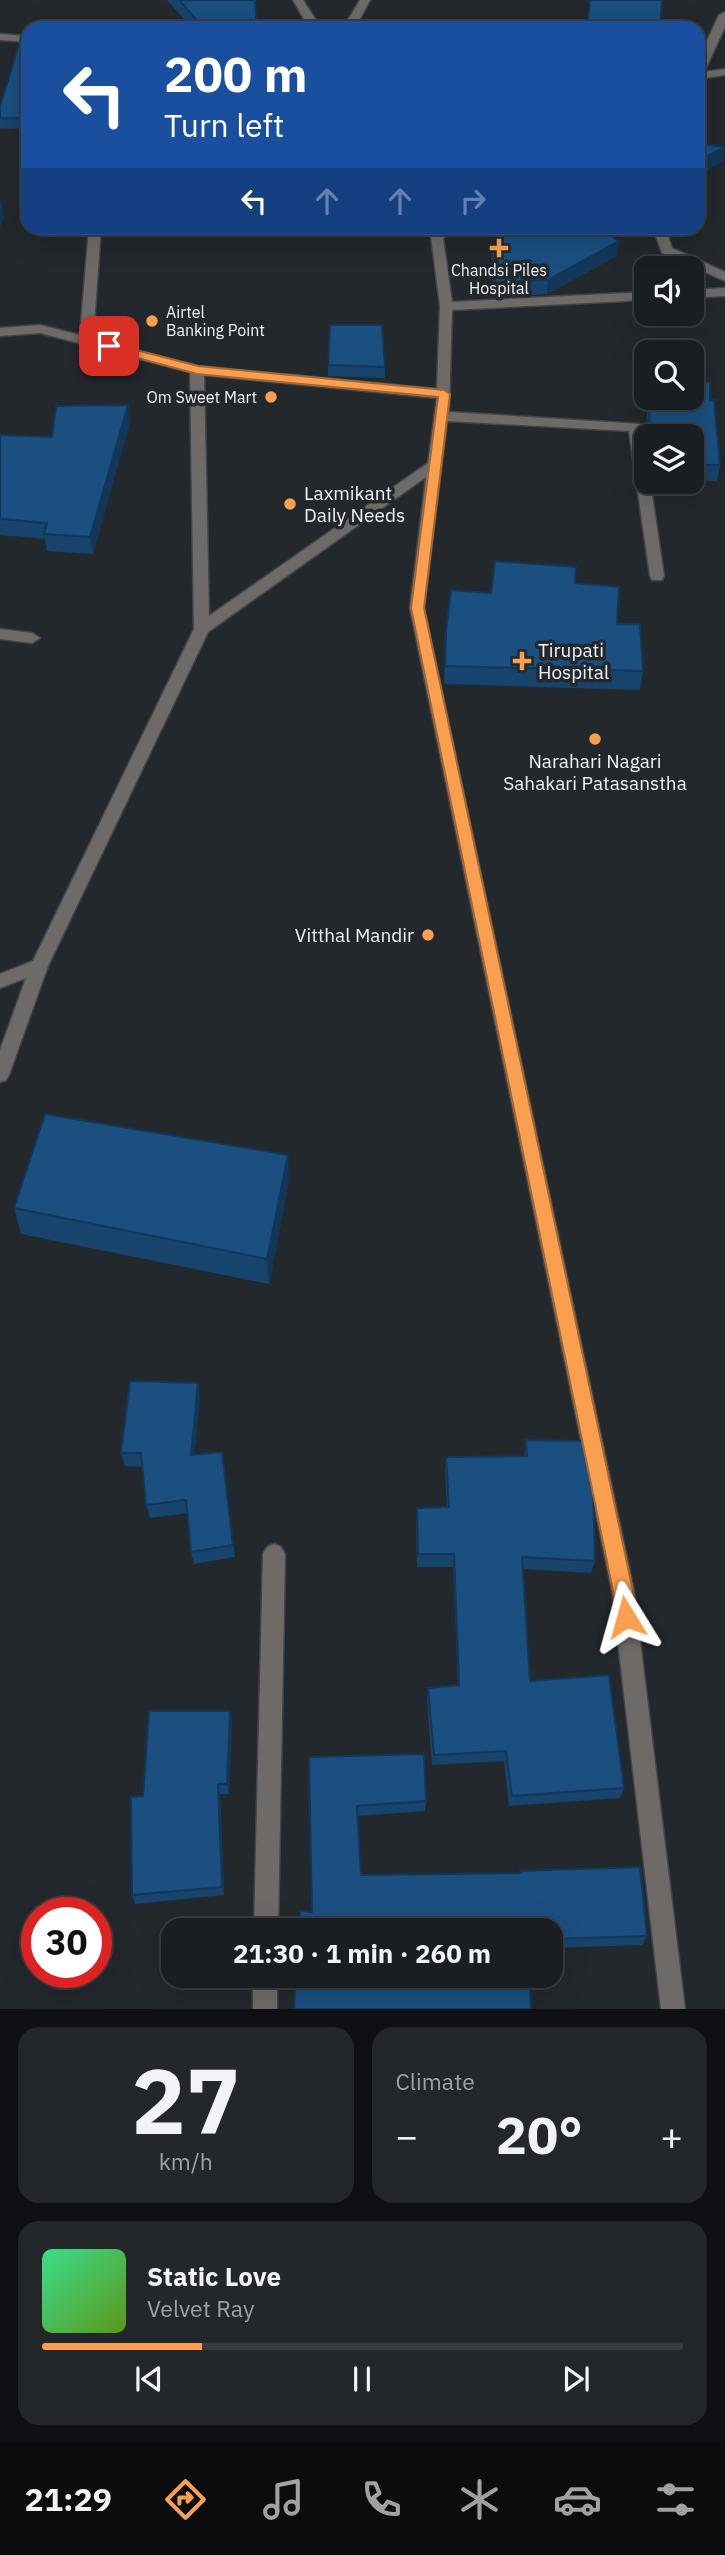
<!DOCTYPE html>
<meta charset="utf-8">
<style>
body{margin:0;font-family:"IBM Plex Sans",sans-serif;background:#23272a;color:#f1f3f6;height:100vh;display:flex;flex-direction:column;font-size:26px;white-space:nowrap}
*{box-sizing:border-box;margin:0}
p{font-size:23px;color:#9fa2a5}
.icon{flex:none;width:38px;height:38px;fill:none;stroke:currentColor;stroke-width:2;stroke-linecap:round;stroke-linejoin:round}
.map{position:relative;height:2009px;overflow:hidden}
.drawer{display:flex;flex-direction:column;gap:18px;padding:18px;background:#0e1013;flex:1}
.drawer>*{flex:none}
.banner{position:absolute;left:21px;top:21px;width:684px;height:214px;border-radius:21px;box-shadow:0 7px 28px #0002,0 0 0 2px #383c40;background:#1a4fa0;color:#fff;overflow:hidden}
.buttons{position:absolute;left:634px;top:256px;display:grid;gap:14px}
.buttons a{display:grid;place-items:center;width:70px;height:70px;border-radius:14px;background:#1a1e22;box-shadow:0 7px 28px #0002,0 0 0 2px #383c40;font-size:35px}
.speed{position:absolute;left:21px;top:1897px;display:flex;gap:14px;font-size:35px;font-weight:700;text-align:center}
.speed>*{display:grid;place-content:center;width:91px;height:91px;border-radius:50%;background:#1a1e22;box-shadow:0 7px 28px #0002,0 0 0 2px #383c40;line-height:1}
.speed .limit{border:10px solid #d22;background:#fff;color:#111}
.pin{position:absolute;display:grid;place-items:center;width:60px;height:60px;color:#fff;margin:-30px;border-radius:14px;box-shadow:0 4px 10px #0006}
.me{position:absolute;width:77px;margin:-38px;rotate:352deg;stroke-linejoin:round;filter:drop-shadow(0 0 5px #0008)}
.turn{display:flex;align-items:center;gap:24px;height:147px;padding:0 28px;font-size:32px}
.turn .icon{width:91px;height:91px;stroke-width:2.5}
.turn b{display:block;font-size:49px;line-height:60px}
.lanes{display:flex;align-items:center;height:66px;padding:0 28px;background:#0003;justify-content:center;gap:35px;direction:ltr}
.lanes .off{opacity:.35}
.big{font-size:52px;font-weight:800;line-height:1.1}
.drawer .tile{flex:1;display:flex;flex-direction:column;justify-content:center;gap:10px;min-width:0;padding:0 24px;border-radius:21px;background:#23272a}
.drawer .dial{align-items:center;gap:0}
.dial b{font-size:91px;line-height:1}
.song{display:flex;align-items:center;gap:21px}
.cover{width:84px;height:84px;border-radius:10px;background:linear-gradient(135deg,hsl(150 70% 55%),hsl(90 70% 35%))}
.played{height:7px;border-radius:4px;background:linear-gradient(90deg,#fa9f4f 25%,#383c40 25%)}
.keys{display:flex;justify-content:space-around;direction:ltr}
.heat{display:flex;justify-content:space-between;align-items:center;font-size:38px;direction:ltr}
.drawer .tiles{flex:1;display:grid;gap:18px;grid-template-columns:1fr 1fr}
.tile:last-child{grid-column:span 2}
.trip{position:absolute;left:161px;top:1918px;width:402px;height:70px;border-radius:21px;background:#1a1e22;box-shadow:0 7px 28px #0002,0 0 0 2px #383c40;font-weight:800;line-height:70px;text-align:center}
.menu{display:flex;height:112px;justify-content:space-around;align-items:center;background:#0a0c0e;color:#9fa2a5}
.menu .icon{width:49px;height:49px}
.menu .active{color:#fa9f4f}
.menu b{font-size:32px;color:#f1f3f6}
.map>svg:first-child{display:block}
</style>
<div class="map">
<svg width="725" height="2009" viewBox="0 0 725 2009">
<rect width="100%" height="100%" fill="#23282d"/>
<g fill="none" stroke-linecap="round" stroke-linejoin="round">
<defs>
<path id="street" d="M 293,0 L 303,0 L 321,28 L 309,28 Z
M 360,0 L 370,0 L 355,28 L 343,28 Z
M 725,12 L 725,27 L 704,72 L 725,69 L 725,75 L 698,79 L 698,60 L 719,15 Z
M 0,34 L 28,36 L 28,42 L 0,40 Z
M 89,228 L 101,228 L 93,339 L 197,366 L 437,389 L 440,306 L 431,236 L 426,228 L 438,228 L 440,230 L 447,228 L 462,228 L 443,238 L 452,302 L 646,292 L 646,300 L 452,310 L 449,412 L 640,424 L 646,453 L 646,481 L 650,481 L 664,576 L 662,580 L 652,580 L 650,576 L 629,431 L 447,421 L 424,608 L 634,1591 L 685,2009 L 661,2009 L 612,1591 L 410,608 L 426,477 L 208,632 L 48,966 L 9,1075 L 6,1080 L 0,1082 L 0,1050 L 26,978 L 0,988 L 0,974 L 33,961 L 194,629 L 190,372 L 40,333 L 0,336 L 0,328 L 40,325 L 80,335 ZM 204,375 L 437,398 L 428,463 L 209,616 Z
M 653,228 L 665,228 L 672,248 L 725,272 L 725,281 L 662,253 Z
M 725,288 L 725,296 L 691,298 L 691,290 Z
M 0,629 L 32,633 L 40,638 L 32,643 L 0,639 Z
M 274,1544 L 281,1547 L 285,1554 L 278,1930 L 254,1930 L 263,1554 L 267,1547 Z
M 253,1976 L 277,1976 L 277,2009 L 253,2009 Z"/>
</defs>
<use href="#street" stroke="#404549" stroke-width="3"/>
<use href="#street" fill="#6d6a68" fill-rule="evenodd"/>
</g>
<path fill="#16446d" d="M 167,0 L 255,0 L 257,28 L 192,28 Z
M 28,44 L 28,128 L 0,129 L 0,107 Z
M 497,228 L 599,228 L 598,228 L 617,256 L 547,294 L 494,297 L 491,269 L 492,254 Z
M 328,365 L 385,367 L 385,378 L 328,376 Z
M 703,382 L 710,400 L 720,465 L 717,481 L 691,480 L 691,436 L 648,436 L 646,397 L 691,397 Z
M 128,405 L 130,422 L 93,554 L 47,551 L 45,539 L 0,535 L 0,435 L 52,437 Z
M 575,583 L 617,624 L 643,671 L 640,690 L 444,684 L 446,631 L 491,593 Z
M 288,1155 L 289,1181 L 269,1284 L 21,1234 L 14,1208 Z
M 200,1398 L 194,1455 L 222,1452 L 235,1557 L 194,1564 L 191,1552 L 188,1513 L 150,1518 L 146,1505 L 142,1467 L 125,1466 L 121,1453 Z
M 526,1440 L 595,1561 L 591,1573 L 523,1569 L 530,1681 L 624,1788 L 620,1798 L 509,1806 L 504,1761 L 432,1765 L 427,1699 L 428,1688 L 458,1686 L 453,1567 L 417,1567 L 416,1521 L 417,1508 L 447,1507 L 445,1471 L 446,1457 L 524,1457 Z
M 230,1711 L 232,1722 L 229,1794 L 220,1794 L 224,1895 L 135,1904 L 132,1895 Z
M 309,1757 L 426,1801 L 425,1811 L 358,1816 L 361,1875 L 520,1873 L 520,1871 L 647,1936 L 642,1945 L 551,1948 L 551,1930 L 312,1912 Z"/>
<path fill="#123759" d="M 725,147 L 723,161 L 698,175 L 698,161 Z
M 1,200 L 4,219 L 0,228 L 0,202 Z
M 619,241 L 617,256 L 547,294 L 548,280 Z
M 128,405 L 130,422 L 93,554 L 90,537 Z
M 288,1155 L 289,1181 L 269,1284 L 267,1259 Z
M 198,1383 L 200,1398 L 193,1469 L 191,1455 Z
M 230,1711 L 232,1722 L 229,1794 L 227,1784 Z
M 218,1784 L 220,1794 L 224,1895 L 222,1887 Z"/>
<path fill="#1a4f7f" stroke="#123759" stroke-width="2" d="M 179,0 L 255,0 L 257,28 L 204,28 Z
M 590,0 L 662,0 L 660,28 L 587,28 Z
M 19,44 L 28,44 L 28,118 L 0,118 L 0,107 Z
M 698,141 L 700,144 L 725,147 L 698,161 Z
M 497,228 L 597,228 L 619,241 L 548,280 L 495,282 L 492,254 Z
M 330,325 L 382,325 L 385,367 L 328,365 Z
M 691,359 L 703,359 L 703,382 L 710,382 L 710,400 L 714,400 L 720,465 L 691,465 L 691,436 L 650,436 L 649,397 L 691,397 Z
M 128,405 L 90,537 L 44,534 L 47,523 L 0,519 L 0,435 L 52,437 L 56,406 Z
M 495,561 L 576,567 L 575,583 L 619,587 L 617,624 L 640,624 L 643,671 L 445,666 L 446,631 L 451,590 L 491,593 Z
M 45,1114 L 288,1155 L 267,1259 L 14,1208 Z
M 130,1381 L 198,1383 L 191,1455 L 222,1452 L 233,1545 L 191,1552 L 186,1500 L 146,1505 L 141,1453 L 121,1453 Z
M 526,1440 L 584,1441 L 593,1484 L 595,1561 L 522,1557 L 530,1681 L 609,1675 L 624,1788 L 512,1796 L 506,1751 L 434,1755 L 428,1688 L 459,1685 L 454,1554 L 418,1554 L 417,1508 L 449,1507 L 446,1457 L 527,1456 Z
M 149,1711 L 230,1711 L 227,1784 L 218,1784 L 222,1887 L 132,1895 L 131,1797 L 143,1796 Z
M 424,1754 L 426,1801 L 357,1806 L 361,1875 L 521,1873 L 520,1871 L 640,1867 L 647,1936 L 551,1939 L 551,1930 L 299,1930 L 300,1911 L 312,1912 L 309,1757 Z
M 296,1976 L 529,1976 L 531,2009 L 294,2009 Z"/>
<path fill="#fa9f4f" stroke="#a26733" stroke-width="2" d="M 109,343 L 198,366 L 444,390 L 450,394 L 424,608 L 633,1591 L 636,1617 L 633,1624 L 626,1627 L 619,1624 L 613,1591 L 411,608 L 438,397 L 197,374 L 104,349 L 104,344 Z"/>
<g fill="#fa9f4f" stroke="#23282d" stroke-width="2.5">
<path d="M495.5 237.5h7v7h7v7h-7v7h-7v-7h-7v-7h7z"/>
<circle cx="152" cy="321" r="7"/>
<circle cx="271" cy="397" r="7"/>
<circle cx="290" cy="504" r="7"/>
<path d="M518.5 650.5h7v7h7v7h-7v7h-7v-7h-7v-7h7z"/>
<circle cx="595" cy="739" r="7"/>
<circle cx="428" cy="935" r="7"/>
</g>
<g text-anchor="middle" dominant-baseline="central" stroke-width="7" stroke-linejoin="round" paint-order="stroke">
<g font-size="16" fill="#f0f4f7" stroke="#23282d">
<text x="499" y="270">Chandsi Piles<tspan x="499" dy="18">Hospital</tspan></text>
<text x="166" y="312" text-anchor="start">Airtel<tspan x="166" dy="18">Banking Point</tspan></text>
<text x="257" y="397" text-anchor="end">Om Sweet Mart</text>
</g>
<g font-size="19" fill="#f0f4f7" stroke="#23282d" text-anchor="start">
<text x="304" y="493">Laxmikant<tspan x="304" dy="22">Daily Needs</tspan></text>
<text x="538" y="650">Tirupati<tspan x="538" dy="22">Hospital</tspan></text>
<text x="595" y="761" text-anchor="middle">Narahari Nagari<tspan x="595" dy="22">Sahakari Patasanstha</tspan></text>
<text x="414" y="935" text-anchor="end">Vitthal Mandir</text>
</g>
</g>
</svg>
<div class="buttons">
<a><svg class="icon" aria-label="sound" viewBox="0 0 24 24"><path d="M4 9h4l5-4v14l-5-4H4zM17 9q2 3 0 6"/></svg></a>
<a><svg class="icon" aria-label="search" viewBox="0 0 24 24"><circle cx="10" cy="10" r="6"/><path d="M15 15l6 6"/></svg></a>
<a><svg class="icon" aria-label="layers" viewBox="0 0 24 24"><path d="M12 4l9 5-9 5-9-5zM3 14l9 5 9-5"/></svg></a>
</div>
<div class="speed"><div class="limit">30</div></div>
<div class="pin" style="left:109px;top:346px;background:#d93025"><svg class="icon" aria-label="arrive" viewBox="0 0 24 24"><path d="M6 21V4h12l-3 4 3 4H6"/></svg></div>
<svg class="me" style="left:626px;top:1617px" viewBox="-20 -20 40 40"><path d="M0-17L14 15 0 8-14 15z" fill="#fa9f4f" stroke="#fff" stroke-width="4"/></svg>
<div class="trip">21:30 · 1 min · 260 m</div>
<div class="banner">
<div class="turn"><svg class="icon" aria-label="left" viewBox="0 0 24 24"><path d="M17 20v-9H6M10 6l-5 5 5 5"/></svg><div><b>200 m</b>Turn left</div></div>
<div class="lanes"><svg class="icon" aria-label="left" viewBox="0 0 24 24"><path d="M17 20v-9H6M10 6l-5 5 5 5"/></svg><svg class="icon off" aria-label="ahead" viewBox="0 0 24 24"><path d="M12 20V5M6 11l6-6 6 6"/></svg><svg class="icon off" aria-label="ahead" viewBox="0 0 24 24"><path d="M12 20V5M6 11l6-6 6 6"/></svg><svg class="icon off" aria-label="right" viewBox="0 0 24 24"><path d="M7 20v-9h11M14 6l5 5-5 5"/></svg></div>
</div>
</div>
<section class="drawer">
<div class="tiles">
<div class="tile dial"><b>27</b><p>km/h</p></div>
<div class="tile"><p>Climate</p>
<div class="heat"><a>−</a><b class="big">20°</b><a>+</a></div>
</div>
<div class="tile">
<div class="song"><i class="cover"></i><div><b>Static Love</b><p>Velvet Ray</p></div></div>
<div class="played"></div>
<div class="keys"><svg class="icon" aria-label="previous" viewBox="0 0 24 24"><path d="M18 5L8 12l10 7zM5 5v14"/></svg><svg class="icon" aria-label="pause" viewBox="0 0 24 24"><path d="M8 5v14M16 5v14"/></svg><svg class="icon" aria-label="next" viewBox="0 0 24 24"><path d="M6 5l10 7-10 7zM19 5v14"/></svg></div>
</div>
</div>
</section>
<nav class="menu">
<b>21:29</b>
<svg class="icon active" aria-label="directions" viewBox="0 0 24 24"><path d="M12 3l9 9-9 9-9-9zM9 14v-3h6M13 9l2 2-2 2"/></svg>
<svg class="icon" aria-label="music" viewBox="0 0 24 24"><path d="M9 18V5l10-2v13"/><circle cx="6" cy="18" r="3"/><circle cx="16" cy="16" r="3"/></svg>
<svg class="icon" aria-label="phone" viewBox="0 0 24 24"><path d="M5 4h4l2 5-3 2q2 4 5 5l2-3 5 2v4C11 20 4 13 5 4z"/></svg>
<svg class="icon" aria-label="climate" viewBox="0 0 24 24"><path d="M12 3v18M4 7l16 10M4 17L20 7"/></svg>
<svg class="icon" aria-label="car" viewBox="0 0 24 24"><path d="M5 17H2v-5l4-1 3-4h7l3 4 3 1v5h-3M9 17h6M6 11h13"/><circle cx="7" cy="17" r="2"/><circle cx="17" cy="17" r="2"/></svg>
<svg class="icon" aria-label="filters" viewBox="0 0 24 24"><path d="M4 7h16M4 17h16"/><circle cx="9" cy="7" r="2"/><circle cx="15" cy="17" r="2"/></svg>
</nav>
